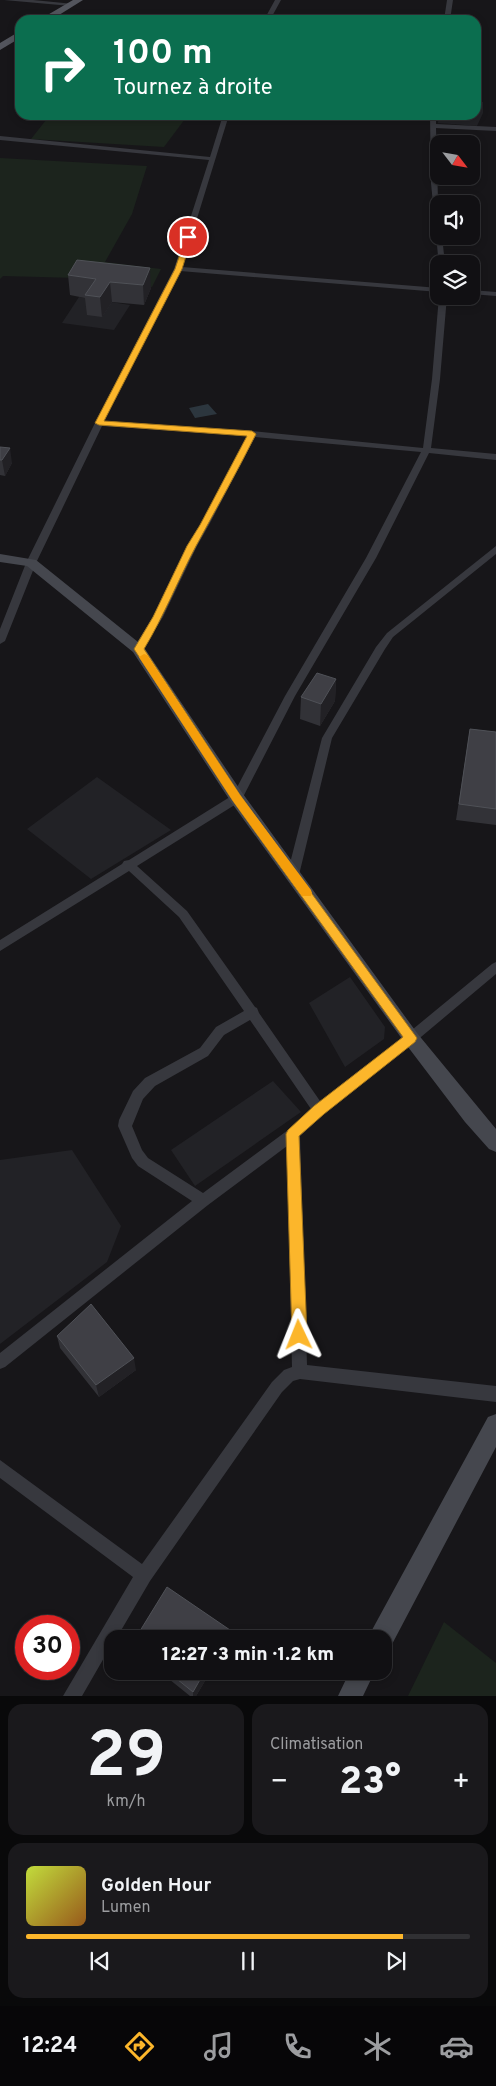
<!DOCTYPE html>
<html lang="fr">
<meta charset="utf-8">
<style>
body{margin:0;font-family:Overpass,sans-serif;background:#1a191c;color:#f1f3f6;height:100vh;display:flex;flex-direction:column;font-size:19px;white-space:nowrap}
*{box-sizing:border-box;margin:0}
p{font-size:16px;color:#9c9da0}
.icon{flex:none;width:28px;height:28px;fill:none;stroke:currentColor;stroke-width:2;stroke-linecap:round;stroke-linejoin:round}
.map{position:relative;height:1696px;overflow:hidden}
.details{display:flex;flex-direction:column;gap:8px;padding:8px;background:#09090a;flex:1}
.details>*{flex:none}
.banner{position:absolute;left:15px;top:15px;width:466px;height:105px;border-radius:15px;box-shadow:0 2px 8px #0003,0 0 0 1px #303033;background:#0b6e4f;color:#fff;overflow:hidden}
.needle{width:32px;rotate:121deg}
.tools{position:absolute;left:430px;top:135px;display:grid;gap:10px}
.tools a{display:grid;place-items:center;width:50px;height:50px;border-radius:10px;background:#111013;box-shadow:0 2px 8px #0003,0 0 0 1px #303033;font-size:25px}
.speed{position:absolute;left:15px;top:1615px;display:flex;gap:10px;font-size:25px;font-weight:700;text-align:center}
.speed>*{display:grid;place-content:center;width:65px;height:65px;border-radius:50%;background:#111013;box-shadow:0 2px 8px #0003,0 0 0 1px #303033;line-height:1}
.speed .limit{border:8px solid #d22;background:#fff;color:#111}
.pin{position:absolute;display:grid;place-items:center;width:42px;height:42px;color:#fff;margin:-21px;border:2px solid #fff;border-radius:50%;box-shadow:0 1px 5px #0007}
.me{position:absolute;width:55px;margin:-28px;rotate:358deg;stroke-linejoin:round;filter:drop-shadow(0 0 4px #0008)}
.turn{display:flex;align-items:center;gap:18px;height:105px;padding:0 15px;font-size:22px}
.turn .icon{width:65px;height:65px;stroke-width:2.5}
.turn b{display:block;font-size:35px;line-height:42px}
.big{font-size:38px;font-weight:800;line-height:1.1}
.details .card{flex:1;display:flex;flex-direction:column;justify-content:center;gap:8px;min-width:0;padding:0 18px;border-radius:15px;background:#1a191c}
.details .dial{align-items:center;gap:0}
.dial b{font-size:65px;line-height:1}
.song{display:flex;align-items:center;gap:15px}
.cover{width:60px;height:60px;border-radius:8px;background:linear-gradient(135deg,hsl(70 70% 55%),hsl(30 70% 35%))}
.played{height:5px;border-radius:2px;background:linear-gradient(90deg,#fcb62b 85%,#303033 85%)}
.keys{display:flex;justify-content:space-around;direction:ltr}
.heat{display:flex;justify-content:space-between;align-items:center;font-size:28px;direction:ltr}
.details .tiles{flex:1;display:grid;gap:8px;grid-template-columns:1fr 1fr}
.card:last-child{grid-column:span 2}
.trip{position:absolute;left:104px;top:1630px;width:288px;height:50px;border-radius:15px;background:#111013;box-shadow:0 2px 8px #0003,0 0 0 1px #303033;font-weight:800;line-height:50px;text-align:center}
.tab-bar{display:flex;height:80px;justify-content:space-around;align-items:center;background:#070608;color:#9c9da0}
.tab-bar .icon{width:35px;height:35px}
.tab-bar .active{color:#fcb62b}
.tab-bar b{font-size:22px;color:#f1f3f6}
.map>svg:first-child{display:block}
</style>
<div class="map">
<svg width="496" height="1696" viewBox="0 0 496 1696">
<rect width="100%" height="100%" fill="#171619"/>
<path fill="#222226" d="M 476,102 L 483,102 L 483,113 L 477,126 L 438,123 L 439,115 L 476,115 Z
M 79,297 L 130,305 L 114,330 L 62,323 Z
M 97,777 L 171,830 L 91,879 L 27,829 Z
M 350,977 L 385,1027 L 384,1039 L 345,1067 L 309,1003 Z
M 273,1081 L 301,1112 L 195,1186 L 171,1150 Z
M 72,1150 L 121,1226 L 107,1262 L 0,1344 L 0,1160 Z"/>
<path fill="#1c241d" d="M 50,115 L 188,115 L 164,147 L 31,139 Z
M 0,158 L 147,166 L 132,214 L 105,262 L 161,269 L 152,287 L 77,278 L 3,276 L 0,279 Z
M 444,1622 L 496,1663 L 496,1696 L 408,1696 Z"/>
<path fill="#2c363e" d="M 208,404 L 217,414 L 195,418 L 189,408 Z"/>
<g fill="none" stroke-linecap="round" stroke-linejoin="round">
<path fill="#37383e" fill-rule="evenodd" d="M 4,0 L 33,0 L 74,4 L 71,6 Z
M 275,0 L 281,0 L 270,20 L 264,20 Z
M 447,0 L 453,0 L 450,20 L 444,20 Z
M 223,115 L 229,115 L 182,267 L 439,288 L 439,292 L 180,271 L 104,421 L 252,431 L 423,448 L 432,379 L 439,296 L 447,296 L 440,379 L 431,448 L 496,454 L 496,460 L 429,453 L 376,558 L 295,696 L 241,801 L 137,866 L 187,911 L 255,1007 L 257,1008 L 259,1013 L 320,1101 L 407,1034 L 492,964 L 496,962 L 496,974 L 415,1042 L 324,1114 L 300,1136 L 307,1365 L 496,1386 L 496,1402 L 300,1379 L 293,1381 L 282,1392 L 150,1581 L 116,1639 L 112,1639 L 112,1644 L 82,1696 L 63,1696 L 133,1577 L 0,1478 L 0,1460 L 142,1564 L 272,1382 L 284,1370 L 292,1367 L 287,1146 L 208,1205 L 5,1367 L 0,1369 L 0,1353 L 192,1201 L 138,1166 L 132,1158 L 118,1126 L 119,1120 L 133,1091 L 145,1078 L 200,1048 L 216,1027 L 244,1011 L 179,917 L 129,871 L 0,951 L 0,940 L 122,864 L 124,861 L 129,860 L 233,795 L 285,696 L 366,558 L 421,452 L 255,437 L 209,525 L 197,546 L 163,617 L 141,651 L 138,652 L 133,649 L 153,617 L 187,546 L 201,525 L 247,436 L 102,426 L 36,563 L 5,641 L 0,644 L 0,629 L 26,563 L 95,423 L 174,269 L 209,160 L 0,140 L 0,136 L 210,157 ZM 250,1020 L 311,1109 L 288,1130 L 203,1193 L 148,1158 L 142,1150 L 132,1126 L 143,1099 L 155,1086 L 208,1056 L 224,1035 Z
M 430,115 L 436,115 L 436,124 L 496,127 L 496,131 L 436,128 L 439,236 L 442,236 L 445,264 L 439,264 L 439,266 L 431,183 Z
M 471,290 L 496,292 L 496,296 L 471,294 Z
M 496,546 L 496,554 L 393,637 L 385,649 L 332,738 L 299,875 L 297,878 L 289,878 L 287,875 L 322,738 L 376,647 L 387,633 Z"/>
<path fill="#45474e" fill-rule="evenodd" d="M 0,554 L 36,560 L 143,646 L 243,794 L 417,1033 L 496,1129 L 496,1152 L 489,1149 L 465,1122 L 405,1043 L 231,802 L 133,652 L 27,566 L 0,562 Z
M 496,1414 L 496,1447 L 390,1648 L 382,1650 L 382,1639 L 369,1639 L 372,1630 L 488,1417 Z
M 350,1671 L 375,1671 L 363,1696 L 338,1696 Z"/>
<path fill="#53555d" fill-rule="evenodd" d="M 73,0 L 83,0 L 51,20 L 39,20 Z
M 20,31 L 20,38 L 0,50 L 0,43 Z"/>
</g>
<path fill="#323237" d="M 77,260 L 151,288 L 144,305 L 112,302 L 102,317 L 87,315 L 85,298 L 70,295 L 68,275 Z
M 0,447 L 12,463 L 5,476 L 0,475 Z
M 336,679 L 335,701 L 320,726 L 300,719 L 301,697 Z
M 470,729 L 496,732 L 496,825 L 456,820 Z
M 57,1336 L 136,1370 L 99,1397 L 60,1348 Z
M 159,1671 L 211,1671 L 196,1696 L 190,1696 Z"/>
<path fill="#222125" d="M 150,268 L 151,288 L 144,305 L 143,285 Z
M 110,282 L 112,302 L 102,317 L 100,297 Z
M 10,448 L 12,463 L 5,476 L 2,460 Z
M 336,679 L 335,701 L 320,726 L 321,704 Z
M 134,1358 L 136,1370 L 99,1397 L 96,1385 Z
M 230,1630 L 230,1639 L 225,1639 Z
M 205,1671 L 211,1671 L 196,1696 L 193,1696 L 193,1692 Z"/>
<path fill="#3f3f45" stroke="#4f5157" d="M 77,260 L 150,268 L 143,285 L 110,282 L 100,297 L 85,295 L 96,279 L 68,275 Z
M 0,447 L 10,448 L 2,460 L 0,460 Z
M 317,673 L 336,679 L 321,704 L 301,697 Z
M 470,729 L 496,732 L 496,809 L 459,804 Z
M 91,1304 L 134,1358 L 96,1385 L 57,1336 Z
M 167,1587 L 230,1630 L 225,1639 L 135,1639 Z
M 167,1671 L 205,1671 L 193,1692 Z"/>
<path fill="#fcb62b" stroke="#a4761c" d="M 186,236 L 192,237 L 182,269 L 104,421 L 252,431 L 256,434 C 237,472 216,509 196,546 C 178,580 164,616 144,649 L 240,795 L 417,1038 L 415,1042 L 324,1114 L 299,1136 L 307,1335 L 304,1340 L 299,1342 L 294,1340 L 292,1335 L 286,1134 L 288,1130 L 314,1106 L 403,1037 L 233,801 L 134,649 L 153,617 L 187,546 L 200,525 L 247,436 L 99,425 L 95,423 L 175,269 Z"/>
<path fill="#f59e0b" d="M 144,654 L 147,655 L 240,795 L 311,890 L 312,893 L 311,896 L 302,896 L 233,801 L 139,657 Z"/>
</svg>
<div class="tools">
<a><svg class="needle" viewBox="-14 -14 28 28"><path d="M0-13l5 13h-10z" fill="#e53935"/><path d="M0 13l5-13h-10z" fill="#9c9da0"/></svg></a>
<a><svg class="icon" aria-label="sound" viewBox="0 0 24 24"><path d="M4 9h4l5-4v14l-5-4H4zM17 9q2 3 0 6"/></svg></a>
<a><svg class="icon" aria-label="layers" viewBox="0 0 24 24"><path d="M12 4l9 5-9 5-9-5zM3 14l9 5 9-5"/></svg></a>
</div>
<div class="speed"><div class="limit">30</div></div>
<div class="pin" style="left:188px;top:237px;background:#d93025"><svg class="icon" aria-label="arrive" viewBox="0 0 24 24"><path d="M6 21V4h12l-3 4 3 4H6"/></svg></div>
<svg class="me" style="left:299px;top:1335px" viewBox="-20 -20 40 40"><path d="M0-17L14 15 0 8-14 15z" fill="#fcb62b" stroke="#fff" stroke-width="4"/></svg>
<div class="trip">12:27 · 3 min · 1.2 km</div>
<div class="banner">
<div class="turn"><svg class="icon" aria-label="right" viewBox="0 0 24 24"><path d="M7 20v-9h11M14 6l5 5-5 5"/></svg><div><b>100 m</b>Tournez à droite</div></div>
</div>
</div>
<section class="details">
<div class="tiles">
<div class="card dial"><b>29</b><p>km/h</p></div>
<div class="card"><p>Climatisation</p>
<div class="heat"><a>−</a><b class="big">23°</b><a>+</a></div>
</div>
<div class="card">
<div class="song"><i class="cover"></i><div><b>Golden Hour</b><p>Lumen</p></div></div>
<div class="played"></div>
<div class="keys"><svg class="icon" aria-label="previous" viewBox="0 0 24 24"><path d="M18 5L8 12l10 7zM5 5v14"/></svg><svg class="icon" aria-label="pause" viewBox="0 0 24 24"><path d="M8 5v14M16 5v14"/></svg><svg class="icon" aria-label="next" viewBox="0 0 24 24"><path d="M6 5l10 7-10 7zM19 5v14"/></svg></div>
</div>
</div>
</section>
<nav class="tab-bar">
<b>12:24</b>
<svg class="icon active" aria-label="directions" viewBox="0 0 24 24"><path d="M12 3l9 9-9 9-9-9zM9 14v-3h6M13 9l2 2-2 2"/></svg>
<svg class="icon" aria-label="music" viewBox="0 0 24 24"><path d="M9 18V5l10-2v13"/><circle cx="6" cy="18" r="3"/><circle cx="16" cy="16" r="3"/></svg>
<svg class="icon" aria-label="phone" viewBox="0 0 24 24"><path d="M5 4h4l2 5-3 2q2 4 5 5l2-3 5 2v4C11 20 4 13 5 4z"/></svg>
<svg class="icon" aria-label="climate" viewBox="0 0 24 24"><path d="M12 3v18M4 7l16 10M4 17L20 7"/></svg>
<svg class="icon" aria-label="car" viewBox="0 0 24 24"><path d="M5 17H2v-5l4-1 3-4h7l3 4 3 1v5h-3M9 17h6M6 11h13"/><circle cx="7" cy="17" r="2"/><circle cx="17" cy="17" r="2"/></svg>
</nav>
